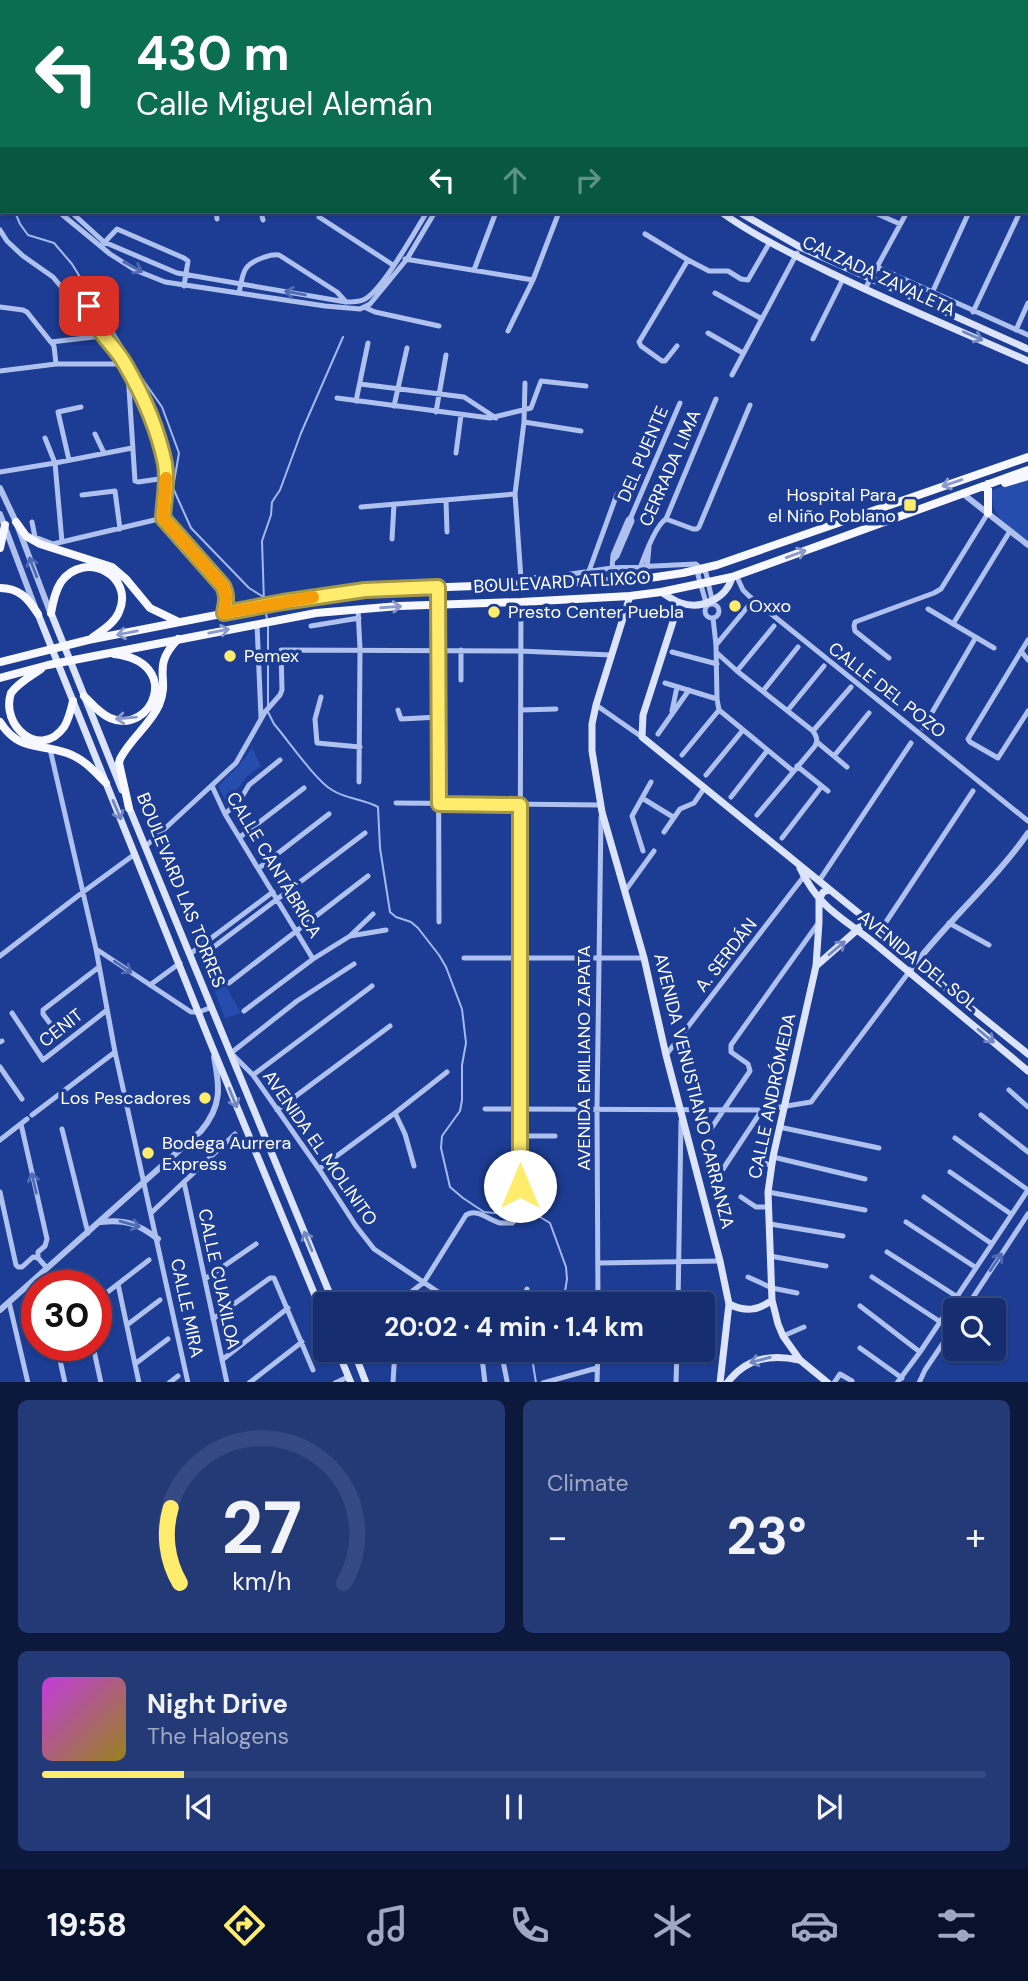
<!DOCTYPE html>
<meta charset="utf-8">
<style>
body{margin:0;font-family:"DM Sans",sans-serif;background:#233a77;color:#f1f3f6;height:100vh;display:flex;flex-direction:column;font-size:26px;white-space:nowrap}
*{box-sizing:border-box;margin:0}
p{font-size:23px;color:#9ea8c3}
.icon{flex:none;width:38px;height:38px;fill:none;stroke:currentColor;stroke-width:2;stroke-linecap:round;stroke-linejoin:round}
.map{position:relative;height:1382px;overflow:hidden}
.drawer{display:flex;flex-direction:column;gap:18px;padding:18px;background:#0c193d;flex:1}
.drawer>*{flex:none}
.banner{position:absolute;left:0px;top:0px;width:1029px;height:214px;box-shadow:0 2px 5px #0004,0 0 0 2px #354a82;background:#0b6e4f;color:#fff;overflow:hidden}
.buttons{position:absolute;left:943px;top:1298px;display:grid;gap:14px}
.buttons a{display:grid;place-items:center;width:63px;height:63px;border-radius:7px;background:#162e6f;box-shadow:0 2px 5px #0004,0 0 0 2px #354a82;font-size:35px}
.speed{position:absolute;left:21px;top:1270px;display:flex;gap:14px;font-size:35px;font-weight:700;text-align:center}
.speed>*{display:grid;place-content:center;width:91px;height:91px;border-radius:50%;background:#162e6f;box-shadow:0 2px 5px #0004,0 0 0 2px #354a82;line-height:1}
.speed .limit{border:10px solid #d22;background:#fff;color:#111}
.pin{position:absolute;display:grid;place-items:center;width:60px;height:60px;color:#fff;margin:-30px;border-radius:14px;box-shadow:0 4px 10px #0006}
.me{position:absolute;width:77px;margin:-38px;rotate:0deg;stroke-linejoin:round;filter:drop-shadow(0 0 5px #0008)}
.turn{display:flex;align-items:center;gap:24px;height:147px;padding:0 21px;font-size:32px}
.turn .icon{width:91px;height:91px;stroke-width:2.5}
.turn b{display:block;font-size:49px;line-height:60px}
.lanes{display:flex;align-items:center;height:66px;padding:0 21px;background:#0003;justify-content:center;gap:35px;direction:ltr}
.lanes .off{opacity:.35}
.big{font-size:52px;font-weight:700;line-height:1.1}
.drawer .card{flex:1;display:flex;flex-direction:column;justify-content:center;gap:10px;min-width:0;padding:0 24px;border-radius:10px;background:#233a77}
.drawer .dial{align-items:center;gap:0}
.dial svg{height:182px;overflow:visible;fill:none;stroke:#354a82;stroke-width:7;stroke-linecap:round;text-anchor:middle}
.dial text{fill:#f1f3f6;stroke:none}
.song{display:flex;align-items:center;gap:21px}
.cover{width:84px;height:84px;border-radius:10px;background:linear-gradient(135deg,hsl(290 70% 55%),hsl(50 70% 35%))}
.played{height:7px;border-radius:4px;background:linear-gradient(90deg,#feec6d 15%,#354a82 15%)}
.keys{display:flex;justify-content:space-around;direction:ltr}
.heat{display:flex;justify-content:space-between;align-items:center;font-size:38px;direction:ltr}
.drawer .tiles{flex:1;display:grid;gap:18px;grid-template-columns:1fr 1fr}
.card:last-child{grid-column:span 2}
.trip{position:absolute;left:313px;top:1292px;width:402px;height:70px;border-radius:7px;background:#162e6f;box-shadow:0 2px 5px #0004,0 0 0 2px #354a82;font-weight:700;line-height:70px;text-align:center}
.menu{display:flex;height:112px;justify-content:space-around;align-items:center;background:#09122c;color:#9ea8c3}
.menu .icon{width:49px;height:49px}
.menu .on{color:#feec6d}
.menu b{font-size:32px;color:#f1f3f6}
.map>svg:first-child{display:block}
</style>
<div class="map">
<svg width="1028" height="1383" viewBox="0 0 1028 1383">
<rect width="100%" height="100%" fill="#1d3d94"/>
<path fill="#264dad" d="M 1028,478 L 1028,542 C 1008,525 990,518 992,490 Z
M 252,748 L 261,766 L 246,777 L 227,804 L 218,786 L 243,761 Z
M 210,958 L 241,1013 L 225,1018 L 204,963 Z"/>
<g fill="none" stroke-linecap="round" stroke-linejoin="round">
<path stroke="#a2baf1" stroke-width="2" d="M 0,104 L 2,132
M 15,212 L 20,224 L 28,235 L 54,243 L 72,264 L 141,377 L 162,407 L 179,453 L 173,488 L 191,528 L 249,588 L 262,596
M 264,602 L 262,541 L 271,515 L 272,502 L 280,490 L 301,433 L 343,337
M 265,607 L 267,619
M 268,706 L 268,624
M 268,712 L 274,724 C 288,740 316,781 332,790 C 346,799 363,799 378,807 L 380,848 L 390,912 L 396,917 L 411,922 L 418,928 L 439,955 L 446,967 L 462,1009 L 466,1043 L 462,1065 L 462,1100 L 460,1111 L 442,1136 L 441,1148 L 450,1187 L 463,1198 L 484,1212 L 516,1215
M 521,1216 L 540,1217 L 550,1223 L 566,1267 L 567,1279 L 563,1304
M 536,1383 L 533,1364 L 539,1349"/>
<path stroke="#afc1ef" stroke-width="5" d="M 3,0 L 4,2
M 160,0 L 162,2
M 565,0 L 570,2
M 1014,0 L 1018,2
M 69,2 L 71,0
M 201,2 L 202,0
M 307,2 L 307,0
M 476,2 L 477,0
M 519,2 L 519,0
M 528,2 L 528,0
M 593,2 L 593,0
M 838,2 L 838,0
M 967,2 L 968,0
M 1027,6 L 1028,6
M 0,17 L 2,21
M 1027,81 L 1028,79
M 1027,161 L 1028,161
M 1027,171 L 1028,171
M 1027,195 L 1028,193
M 59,212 L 110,254 L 135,270 L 165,282 L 325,306 L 360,309 L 370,304 L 407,259 L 435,212
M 71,212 L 104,242 L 177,273 L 346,302 C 352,302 358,302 363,300 C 381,293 415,231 427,212
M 216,212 L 217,219
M 261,212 L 263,220
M 873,212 L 900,224
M 319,217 L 393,265
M 0,230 L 7,241 L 23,256 L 53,277 L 73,301 L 87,304 L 92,320 L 102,336 L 125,364 L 151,416 L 165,465 L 166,478 L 163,518 L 223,586 C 228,596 226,603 224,613
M 645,234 L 688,260
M 102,245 L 117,229 L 184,258 L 188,261 L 184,286
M 405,259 L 533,280
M 877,267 L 1028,335
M 474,270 L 496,212
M 865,289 L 907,212
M 239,293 C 243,274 242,265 262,258 C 268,256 272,254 279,255 L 337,292 L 346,302
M 715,293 L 762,319
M 932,293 L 969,212
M 0,307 L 23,310 L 27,312 L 54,346 L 56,364
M 364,307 L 375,312 L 439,326
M 973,312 L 1020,212
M 1016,330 L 1028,303
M 508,331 L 533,280 L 559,212
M 708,333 L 743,353
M 813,339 L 843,279
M 51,342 L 102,336
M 677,346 L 665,361 L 662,361 L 641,346 L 639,342 L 688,260 L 709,271 L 728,271 L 741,279 L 748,280 L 770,242
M 0,371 L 56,364 L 125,364
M 128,373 L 135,481 L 138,482 L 166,478
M 732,375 L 797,253
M 360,384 L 464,397 L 496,418
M 337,398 L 490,418 L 531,408 L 541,381 L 586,386
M 356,401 L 368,343
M 394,406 L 407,348
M 436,412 L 446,355
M 524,422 L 581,431
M 95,434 L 104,453
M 45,438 L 55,463 L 62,542
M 456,453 L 461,415
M 69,460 L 58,412 L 81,407
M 0,472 L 55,463 L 132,448
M 82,495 L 115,491 L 120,529
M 446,500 L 447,532
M 361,507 L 515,494
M 666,519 L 693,529 L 697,529 L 699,527 L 750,405
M 32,522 L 35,537 L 53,544 L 163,518
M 392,539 L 394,504
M 614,559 L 617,556 L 632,521 L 631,517
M 612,568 L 613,555 L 628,520 L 631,517 L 680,403
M 701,569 L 698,575 L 707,606
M 589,571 L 617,494
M 736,575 L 743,590 L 749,596 L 1028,821
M 521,578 L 550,577 L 612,568 L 696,564 L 706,573 L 713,604
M 521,579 L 515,494 L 524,422 L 525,383
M 646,579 L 649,547
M 636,580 C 641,565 654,526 666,519 L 716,399
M 438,587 L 439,922
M705 611a7 7 0 1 1 14 0a7 7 0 1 1-14 0Z
M 358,609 L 360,649 L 359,782
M 928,609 L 994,648
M 713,618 L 716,645 L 717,699 L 719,710
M 257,624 L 261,718
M 953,624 L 1010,531
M 311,626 L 359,618
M 1028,640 L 968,739 L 970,742 L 998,758 L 1028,711
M 716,645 L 750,604
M 1021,651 L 1028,660
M 672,652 L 717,664
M 717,653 L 737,671 L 813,731 C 817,737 818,740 815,746 L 757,815
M 889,658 L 855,631 L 854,626 L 855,622 L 934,593 L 941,589 L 988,513
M 737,671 L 774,626
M 461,680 L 461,650
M 665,683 L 717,699
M 763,691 L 798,647
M 321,697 L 315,719 L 317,743 L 360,747
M 596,705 L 642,737
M 398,710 L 401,719 L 439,717
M 521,710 L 556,709
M 719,710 L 793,771
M 788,710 L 824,666
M 672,711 L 677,687
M 923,728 L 976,637
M 813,731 L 851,687
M 658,734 L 689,690
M 817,742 L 847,767
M 50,749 L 96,949 L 115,1052 L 188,1383
M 682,755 L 719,710
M 834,756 L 869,713
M 797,766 L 828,791
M 706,775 L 743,730
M 212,786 L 225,814 L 313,959
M 731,797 L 767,751
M 642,798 L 673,817
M 396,803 L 600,805
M 225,814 L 240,800 L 249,785 L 280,760
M 664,832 L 680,809 L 694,803 L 705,787
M 240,837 L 304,788
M 782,838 L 822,786
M 146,846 L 236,763 L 265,712 L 280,695 L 282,690 L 281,650 L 520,651 L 611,655
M 643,851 L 632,816 L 651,782
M 259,868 L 329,814
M 819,881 L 911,743
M 625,891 L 654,851
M 949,923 L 989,945
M 880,931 L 973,791
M 350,936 L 386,930
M 96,949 L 191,1012 L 199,1012 L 212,1007
M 211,949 L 365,833
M 190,954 L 273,892
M 0,956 L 83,892 L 135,854
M 464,958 L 644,958
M 354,964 L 297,1001 L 231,1053 L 253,1075 L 319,1169 L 356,1226 L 374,1249 L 456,1304
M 229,983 L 368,876
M 150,985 L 180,963
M 244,1011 L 313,959 L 350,936 L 373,914
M 12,1013 L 43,1060 L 107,1010
M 52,1026 L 43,1014 L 43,1010 L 99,967
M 0,1042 L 2,1041
M 666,1055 L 805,875
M 0,1067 L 22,1099
M 253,1075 L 372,986
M 1009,1090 L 1028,1107
M 485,1109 L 762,1110 L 811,1102 L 909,972
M 277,1110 L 390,1026
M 395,1113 L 405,1134 L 414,1166
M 32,1115 L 115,1052
M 981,1115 L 1028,1152
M 21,1124 L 47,1239 L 45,1246 L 38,1252 L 38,1258 L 47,1268
M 779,1127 L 879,1148
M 62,1129 L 88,1233
M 710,1130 L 750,1071 L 748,1064 L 731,1052 L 731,1045 L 817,925
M 520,1136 L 555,1136
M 955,1138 L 1028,1190
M 0,1140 L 27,1119
M 773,1157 L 865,1179
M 757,1159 L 771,1166
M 319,1169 L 395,1113 L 447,1072
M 721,1172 L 762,1110
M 950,1172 L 1011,1214
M 184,1182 L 227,1383
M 0,1192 L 16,1265 L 18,1267 L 22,1267 L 33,1257 L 38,1258
M 768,1192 L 865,1210
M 741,1197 L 756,1207 L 769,1207
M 924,1197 L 992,1244
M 151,1213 L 235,1134
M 906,1222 L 975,1267
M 770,1224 L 843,1236
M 887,1252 L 956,1296
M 770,1256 L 826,1266
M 599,1263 L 720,1261
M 748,1277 L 772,1288 L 797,1293
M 872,1277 L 939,1321
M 205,1279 L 256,1244
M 118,1284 L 139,1383
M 26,1288 L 37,1302
M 96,1301 L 149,1260
M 9,1302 L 28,1383
M 396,1304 L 424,1282 L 466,1215 C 478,1208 488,1220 500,1223 C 502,1223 510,1223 512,1223 L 519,1217 L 521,602
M 522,1304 L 527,1289
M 598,1304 L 597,1109 L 601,817
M 678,1304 L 681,1121
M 860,1306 L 920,1352
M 964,1311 L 1028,1214
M 213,1319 L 270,1278 L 274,1278 L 313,1370
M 127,1325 L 160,1300
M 783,1336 L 804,1327
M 57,1346 L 65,1383
M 93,1346 L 101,1383
M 860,1348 L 902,1378
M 481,1349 L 485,1383
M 501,1351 L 507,1381
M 481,1355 L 502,1353 L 505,1349
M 222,1360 L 288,1308
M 135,1364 L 168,1339
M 169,1383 L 178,1376
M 249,1383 L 302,1342
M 335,1383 L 348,1377
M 393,1383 L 395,1349
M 543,1383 L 597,1368
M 597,1383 L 598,1349
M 676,1383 L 677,1349
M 834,1383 L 840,1374 L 852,1381
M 897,1383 L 920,1352 L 1028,1190
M 919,1383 L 925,1370 L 956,1324"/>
<path stroke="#afc1ef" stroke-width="6" d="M 0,488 L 16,522 L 50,612
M 962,493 L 1028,545
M 0,514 L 35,607
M 909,972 C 945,923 993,883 1028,833
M 101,1222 C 126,1219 138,1224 158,1239
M 0,1310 L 201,1131 C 222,1106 220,1087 214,1057"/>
<path stroke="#dce4fb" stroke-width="7" d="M 670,2 L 671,0
M 680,2 L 681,0
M 721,212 C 756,237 794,255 833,274 C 897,305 963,332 1028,361
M 739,212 L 800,247 L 1028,349
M 661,592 C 667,596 674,601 681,603 C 702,610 727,598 732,577
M 630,596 L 596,705 L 592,724 L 592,751 L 602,812 L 644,958 L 666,1055 L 720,1261 L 729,1304 L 720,1383
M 679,603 L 643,715 L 642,737 L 861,915 L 915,963 L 1028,1054
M 51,613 L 122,790
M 38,614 L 211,1044 L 326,1322
M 128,805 L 334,1304
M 800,868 C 821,912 845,918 879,947 C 928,988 978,1029 1028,1071
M 816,966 L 857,930 L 861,925 L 861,915
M 729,1304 C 745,1312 758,1311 772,1300
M 337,1349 L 351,1383
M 353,1349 L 366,1383
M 727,1383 C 746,1358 770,1354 799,1360
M 828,1383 L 800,1360 L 783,1336 L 778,1324 L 772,1300 L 768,1192 L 773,1157 L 816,966 L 819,922 L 819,900 L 823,892 L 830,890"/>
<path stroke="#f7f8ff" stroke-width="8" d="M 1005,483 L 1028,476
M 988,484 L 988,513
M 16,522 L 26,536 L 40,544 L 112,567 L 126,579 L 150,608 L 179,622
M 0,548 L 5,525
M 0,588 C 19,588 28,598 38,614
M 51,613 C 53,602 55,591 61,582 C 85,549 135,576 119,612 C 114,624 101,631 92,638
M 0,662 L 88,640 L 283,602 L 365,590 L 636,580 L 683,573 L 717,565 L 1028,457
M 41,669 C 31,676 18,683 11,693 C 0,726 40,760 64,727 C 69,719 71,710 73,701
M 0,678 L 48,665 L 316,613 L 399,606 L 521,602 L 630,596 L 661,592 L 732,577 L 1028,470
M 84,696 C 92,704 99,713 110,718 C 152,736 184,662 114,654
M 0,722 C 19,752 39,743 67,753 C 84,759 94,771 106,783
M 129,808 L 119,763 L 120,759 C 130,739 150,725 159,705 C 171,677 150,668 178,639"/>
</g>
<defs><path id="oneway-shaft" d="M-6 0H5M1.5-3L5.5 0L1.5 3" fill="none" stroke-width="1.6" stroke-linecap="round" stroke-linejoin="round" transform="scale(1.75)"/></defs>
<g stroke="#506bb4">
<use href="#oneway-shaft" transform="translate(133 267) rotate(28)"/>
<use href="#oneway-shaft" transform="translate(295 293) rotate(-170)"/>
<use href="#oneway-shaft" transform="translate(33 567) rotate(-111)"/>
<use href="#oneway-shaft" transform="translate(123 967) rotate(34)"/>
<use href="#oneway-shaft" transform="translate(34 1183) rotate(-103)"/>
<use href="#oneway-shaft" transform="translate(130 1224) rotate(16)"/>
<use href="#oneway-shaft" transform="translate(996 1262) rotate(-56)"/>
</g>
<g stroke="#7388c2">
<use href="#oneway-shaft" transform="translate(973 336) rotate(24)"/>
<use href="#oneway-shaft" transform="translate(117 810) rotate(67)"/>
<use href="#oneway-shaft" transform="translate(837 948) rotate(-40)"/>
<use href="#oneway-shaft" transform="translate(986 1036) rotate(40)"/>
<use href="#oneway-shaft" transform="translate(233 1098) rotate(68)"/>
<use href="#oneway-shaft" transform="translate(308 1241) rotate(-112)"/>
<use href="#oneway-shaft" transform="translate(760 1360) rotate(165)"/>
</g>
<g stroke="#8a9aca">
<use href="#oneway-shaft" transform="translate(952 483) rotate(161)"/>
<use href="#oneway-shaft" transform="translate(796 554) rotate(-20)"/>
<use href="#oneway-shaft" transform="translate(391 607) rotate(-4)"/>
<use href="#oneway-shaft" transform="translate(219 631) rotate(-11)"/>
<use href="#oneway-shaft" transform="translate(127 633) rotate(169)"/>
<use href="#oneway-shaft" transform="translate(126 718) rotate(175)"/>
</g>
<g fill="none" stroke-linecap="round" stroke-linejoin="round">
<defs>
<path id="route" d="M 89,306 C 96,335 112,341 125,364 C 143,395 158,429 165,464 C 168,481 164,500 163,518 L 223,586 C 228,596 226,603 224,613 L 283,602 L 365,590 L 438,587 L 439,804 L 520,805 L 520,1186"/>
</defs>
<use href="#route" stroke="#a59947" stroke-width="18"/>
<use href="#route" stroke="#feec6d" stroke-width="12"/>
<path stroke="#f59e0b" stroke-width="12" d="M 166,478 L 163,518 L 223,586 C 228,596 226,603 224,613 L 313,597"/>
</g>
<g fill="#feec6d" stroke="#1d3d94" stroke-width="2.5">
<rect x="903" y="498" width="14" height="14" rx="3.5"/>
<circle cx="735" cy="606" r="7"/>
<circle cx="494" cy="612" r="7"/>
<circle cx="230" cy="656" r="7"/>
<circle cx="205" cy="1098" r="7"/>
<circle cx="148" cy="1153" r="7"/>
</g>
<g text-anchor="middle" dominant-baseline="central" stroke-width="7" stroke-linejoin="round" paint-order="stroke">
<g font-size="18" fill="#fff" stroke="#1d3d94">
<text transform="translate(879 276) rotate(25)">CALZADA ZAVALETA</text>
<text transform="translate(643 454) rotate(-67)">DEL PUENTE</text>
<text transform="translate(670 468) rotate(-66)">CERRADA LIMA</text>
<text transform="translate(562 582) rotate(-3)">BOULEVARD ATLIXCO</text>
<text transform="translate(887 690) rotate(38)">CALLE DEL POZO</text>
<text transform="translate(274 865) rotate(59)">CALLE CANTÁBRICA</text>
<text transform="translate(181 890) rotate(68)">BOULEVARD LAS TORRES</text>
<text transform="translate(726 955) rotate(-52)">A. SERDÁN</text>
<text transform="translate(918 961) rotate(39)">AVENIDA DEL SOL</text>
<text transform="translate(61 1028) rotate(-38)">CENIT</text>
<text transform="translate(584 1058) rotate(-90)">AVENIDA EMILIANO ZAPATA</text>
<text transform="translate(694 1091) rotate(76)">AVENIDA VENUSTIANO CARRANZA</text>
<text transform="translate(772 1096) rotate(-78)">CALLE ANDRÓMEDA</text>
<text transform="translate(320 1148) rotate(55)">AVENIDA EL MOLINITO</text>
<text transform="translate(219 1279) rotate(78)">CALLE CUAXILOA</text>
<text transform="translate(187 1308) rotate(78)">CALLE MIRA</text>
</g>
<g font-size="18" fill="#fff" stroke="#1d3d94" text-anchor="start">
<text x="896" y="495" text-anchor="end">Hospital Para<tspan x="896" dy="21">el Niño Poblano</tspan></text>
<text x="749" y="606">Oxxo</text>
<text x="508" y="612">Presto Center Puebla</text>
<text x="244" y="656">Pemex</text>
<text x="191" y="1098" text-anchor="end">Los Pescadores</text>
<text x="162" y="1143">Bodega Aurrera<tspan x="162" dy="21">Express</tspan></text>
</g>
</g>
</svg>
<div class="buttons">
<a><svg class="icon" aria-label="search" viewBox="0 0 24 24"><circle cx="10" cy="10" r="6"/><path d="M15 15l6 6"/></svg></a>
</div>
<div class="speed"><div class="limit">30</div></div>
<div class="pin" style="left:89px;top:306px;background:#d93025"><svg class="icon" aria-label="arrive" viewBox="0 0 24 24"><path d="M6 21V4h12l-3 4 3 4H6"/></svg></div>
<svg class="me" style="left:520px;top:1186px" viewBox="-20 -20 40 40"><circle r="19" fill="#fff"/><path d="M0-13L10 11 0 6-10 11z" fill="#feec6d"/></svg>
<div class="trip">20:02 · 4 min · 1.4 km</div>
<div class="banner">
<div class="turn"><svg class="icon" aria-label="left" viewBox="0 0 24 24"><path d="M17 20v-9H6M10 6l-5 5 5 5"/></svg><div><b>430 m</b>Calle Miguel Alemán</div></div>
<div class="lanes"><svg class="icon" aria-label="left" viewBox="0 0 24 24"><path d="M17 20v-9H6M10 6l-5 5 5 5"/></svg><svg class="icon off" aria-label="ahead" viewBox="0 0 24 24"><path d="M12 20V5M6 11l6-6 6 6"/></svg><svg class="icon off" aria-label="right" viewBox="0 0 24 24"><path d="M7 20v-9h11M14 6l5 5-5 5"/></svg></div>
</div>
</div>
<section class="drawer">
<div class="tiles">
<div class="card dial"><svg viewBox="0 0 100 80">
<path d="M14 69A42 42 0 1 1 86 69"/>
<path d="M14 69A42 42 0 0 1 10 36" stroke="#feec6d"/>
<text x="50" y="56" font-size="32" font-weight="700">27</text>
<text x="50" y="72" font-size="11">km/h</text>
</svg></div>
<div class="card"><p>Climate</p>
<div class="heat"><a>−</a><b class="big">23°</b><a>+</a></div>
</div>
<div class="card">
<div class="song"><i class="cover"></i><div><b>Night Drive</b><p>The Halogens</p></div></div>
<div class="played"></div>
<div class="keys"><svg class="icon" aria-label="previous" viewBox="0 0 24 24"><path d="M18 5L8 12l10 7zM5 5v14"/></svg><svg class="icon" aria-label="pause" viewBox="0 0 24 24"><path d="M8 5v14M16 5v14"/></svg><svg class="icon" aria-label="next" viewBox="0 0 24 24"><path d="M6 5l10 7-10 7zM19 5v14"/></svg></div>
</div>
</div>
</section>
<nav class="menu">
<b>19:58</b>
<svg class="icon on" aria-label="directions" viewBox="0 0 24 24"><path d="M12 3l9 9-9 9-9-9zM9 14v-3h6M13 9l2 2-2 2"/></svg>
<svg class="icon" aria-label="music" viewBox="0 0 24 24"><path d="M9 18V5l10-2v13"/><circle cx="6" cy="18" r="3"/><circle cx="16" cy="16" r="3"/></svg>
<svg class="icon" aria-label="phone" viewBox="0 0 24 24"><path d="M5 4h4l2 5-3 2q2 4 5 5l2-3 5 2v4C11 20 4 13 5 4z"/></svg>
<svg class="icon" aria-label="climate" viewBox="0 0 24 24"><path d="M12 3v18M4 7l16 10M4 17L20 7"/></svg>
<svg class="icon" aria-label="car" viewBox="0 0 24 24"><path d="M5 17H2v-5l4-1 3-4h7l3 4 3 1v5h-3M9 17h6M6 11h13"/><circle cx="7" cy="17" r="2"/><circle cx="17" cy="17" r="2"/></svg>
<svg class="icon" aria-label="filters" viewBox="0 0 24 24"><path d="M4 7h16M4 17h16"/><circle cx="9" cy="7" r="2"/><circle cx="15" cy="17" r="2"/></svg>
</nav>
